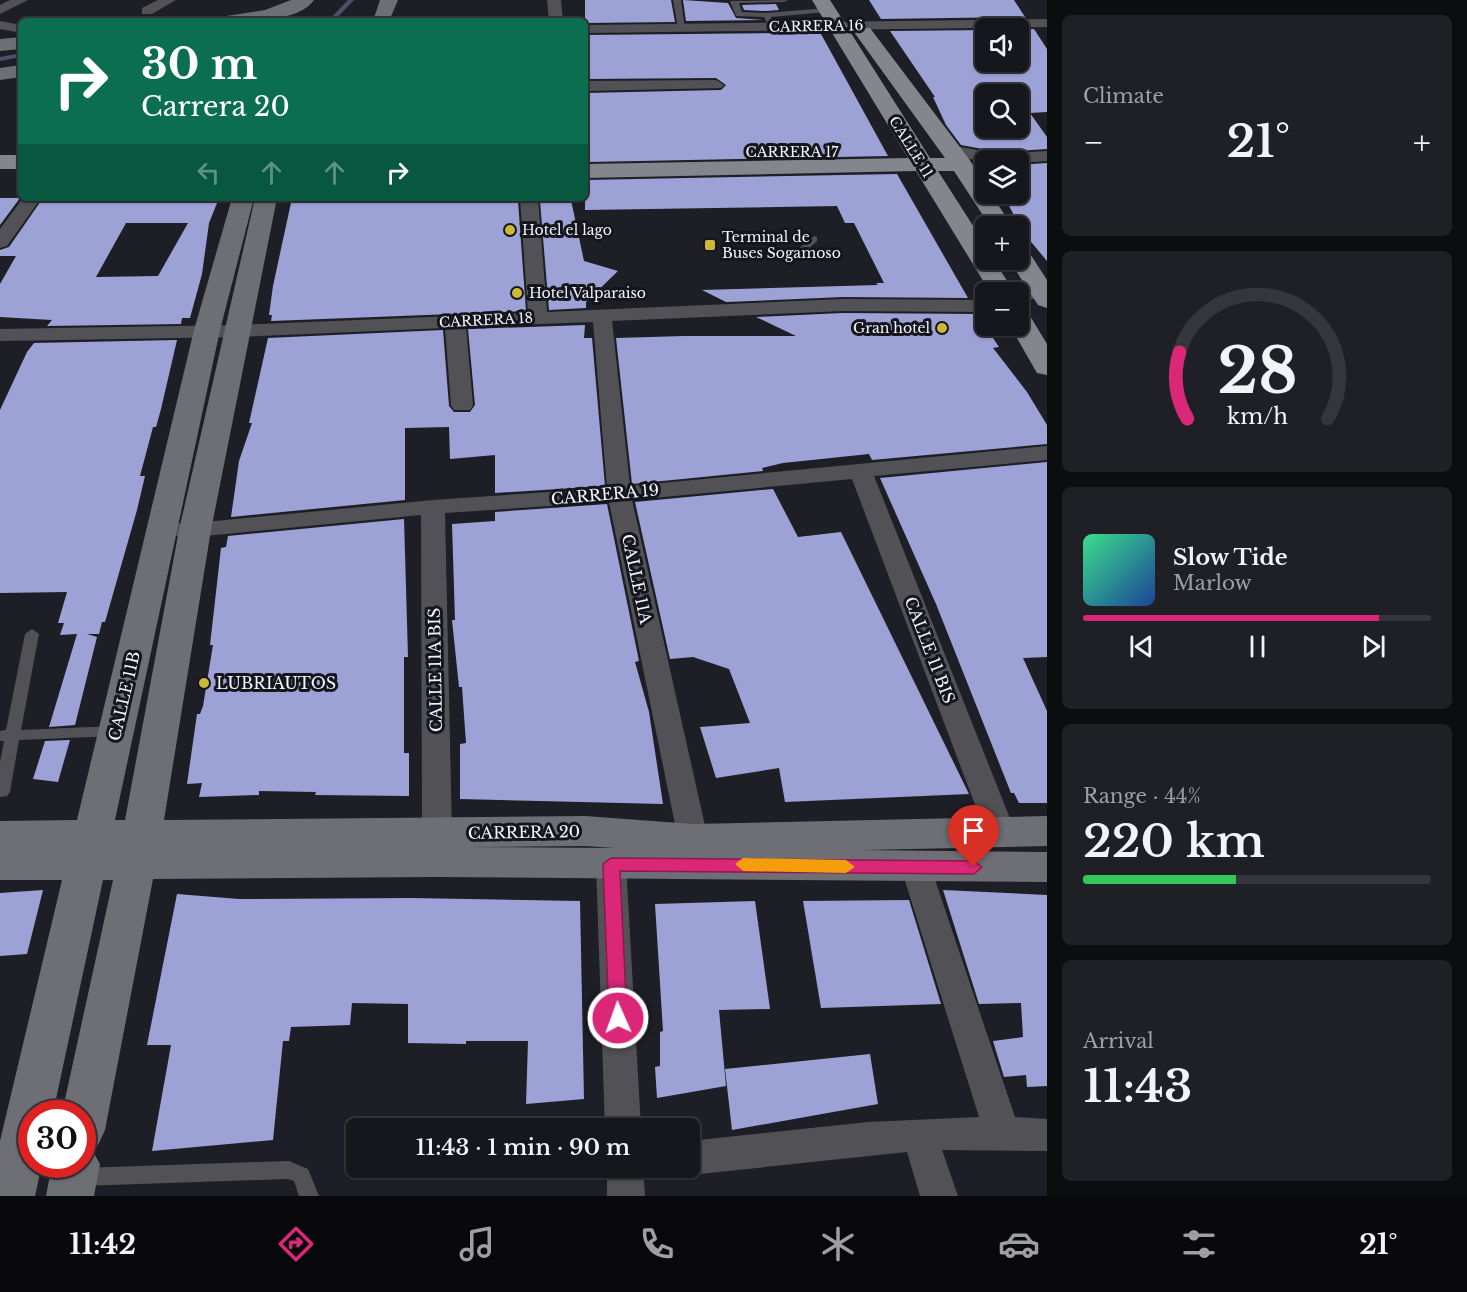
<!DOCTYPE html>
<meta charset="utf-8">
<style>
body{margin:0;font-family:"Libre Baskerville",serif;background:#1f2025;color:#f1f3f6;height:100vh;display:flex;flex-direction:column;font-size:22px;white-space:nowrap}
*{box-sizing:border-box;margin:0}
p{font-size:20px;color:#9e9fa3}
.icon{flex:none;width:33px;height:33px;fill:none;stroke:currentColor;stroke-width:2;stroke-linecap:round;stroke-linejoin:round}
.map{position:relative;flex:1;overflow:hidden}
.panel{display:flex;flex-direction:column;gap:15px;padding:15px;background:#0c0d0f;width:420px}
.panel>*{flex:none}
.hud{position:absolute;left:18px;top:18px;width:570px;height:183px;border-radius:9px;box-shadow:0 2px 4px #0004,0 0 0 2px #35363b;background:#0b6e4f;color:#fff;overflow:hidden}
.fabs{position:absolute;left:975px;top:18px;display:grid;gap:12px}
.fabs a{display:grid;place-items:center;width:54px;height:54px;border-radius:9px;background:#16171c;box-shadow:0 2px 4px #0004,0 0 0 2px #35363b;font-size:30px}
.speed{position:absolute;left:18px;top:1100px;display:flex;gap:12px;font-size:30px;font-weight:700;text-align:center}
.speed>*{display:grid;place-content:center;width:78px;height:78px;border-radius:50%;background:#16171c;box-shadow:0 2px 4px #0004,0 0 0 2px #35363b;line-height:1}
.speed .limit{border:9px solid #d22;background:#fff;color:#111}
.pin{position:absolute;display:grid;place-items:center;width:51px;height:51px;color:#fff;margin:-62px -26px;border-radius:50% 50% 50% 0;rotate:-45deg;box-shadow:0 0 6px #0007}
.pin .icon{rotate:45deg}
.me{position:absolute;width:66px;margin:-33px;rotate:358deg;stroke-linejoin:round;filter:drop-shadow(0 0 4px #0008)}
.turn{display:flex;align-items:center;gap:21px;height:126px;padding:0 24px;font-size:27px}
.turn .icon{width:78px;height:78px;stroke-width:2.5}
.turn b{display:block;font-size:42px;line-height:51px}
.lanes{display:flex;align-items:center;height:57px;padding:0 24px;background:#0003;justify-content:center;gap:30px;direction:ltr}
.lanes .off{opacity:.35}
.big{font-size:45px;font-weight:600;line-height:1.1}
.panel .widget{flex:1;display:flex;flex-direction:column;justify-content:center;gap:9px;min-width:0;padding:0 21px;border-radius:9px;background:#1f2025}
.panel .dial{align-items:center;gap:0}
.dial svg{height:156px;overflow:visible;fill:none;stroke:#35363b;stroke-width:7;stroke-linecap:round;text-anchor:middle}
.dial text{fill:#f1f3f6;stroke:none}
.song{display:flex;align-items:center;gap:18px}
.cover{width:72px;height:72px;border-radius:9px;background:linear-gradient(135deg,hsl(150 70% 55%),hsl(220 70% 35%))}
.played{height:6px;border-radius:3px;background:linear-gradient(90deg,#db2777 85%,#35363b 85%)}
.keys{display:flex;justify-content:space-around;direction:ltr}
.heat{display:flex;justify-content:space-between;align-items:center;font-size:33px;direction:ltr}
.charge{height:9px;border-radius:4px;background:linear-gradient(90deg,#34c759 44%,#35363b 0)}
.trip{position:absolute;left:346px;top:1118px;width:354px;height:60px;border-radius:9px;background:#16171c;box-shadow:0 2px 4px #0004,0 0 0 2px #35363b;font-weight:600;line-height:60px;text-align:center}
.dock{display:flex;height:96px;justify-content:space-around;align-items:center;background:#09090b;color:#9e9fa3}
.dock .icon{width:42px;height:42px}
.dock .selected{color:#db2777}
.dock b{font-size:27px;color:#f1f3f6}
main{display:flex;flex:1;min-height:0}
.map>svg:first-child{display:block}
</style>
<main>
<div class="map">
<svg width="1047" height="1196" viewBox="0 0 1047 1196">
<rect width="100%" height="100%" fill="#1e1f26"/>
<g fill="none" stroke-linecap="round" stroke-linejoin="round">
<path fill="#514e6c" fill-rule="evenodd" d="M 348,0 L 354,0 L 334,21 L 328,21 Z
M 21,53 L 21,57 L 0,61 L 0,57 Z"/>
</g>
<path fill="#9da2d6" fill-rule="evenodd" d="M 585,0 L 671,0 L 675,22 L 585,23 Z
M 683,0 L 728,3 L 736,18 L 763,20 L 686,21 Z
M 869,0 L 1014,0 L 1025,17 L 881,19 Z
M 776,4 L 779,10 L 766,11 L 744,10 L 742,5 Z
M 1034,29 L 1047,49 L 1047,112 L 1030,113 L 1047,137 L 1047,149 L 999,152 L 961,145 L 946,125 L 933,97 L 935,97 L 890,31 L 986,30 L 986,62 L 1018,62 L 1018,30 ZM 986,94 L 1018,94 L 1018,128 L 986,128 Z
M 791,33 L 821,34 L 888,156 L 589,162 L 585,93 L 721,90 L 726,85 L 716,78 L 585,79 L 585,35 Z
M 1047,163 L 1047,261 L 1022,231 L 1003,194 L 1018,194 L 1018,165 Z
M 897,174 L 968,298 L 843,297 L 726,302 L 702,290 L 878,285 L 876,283 L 884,283 L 854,223 L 845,223 L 837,206 L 585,210 L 585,180 Z
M 0,198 L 20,198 L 0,225 Z
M 43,198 L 219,198 L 209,223 L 202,274 L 190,318 L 182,318 L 181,324 L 47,326 L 52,320 L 0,317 L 0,284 L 16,256 L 0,256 L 0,250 L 9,247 ZM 126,223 L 188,223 L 158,276 L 96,277 Z
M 292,198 L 474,198 L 475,203 L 518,201 L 526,311 L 271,321 L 272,315 L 269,315 L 273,286 Z
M 571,200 L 584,261 L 618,271 L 586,302 L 586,308 L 549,310 L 540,201 Z
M 843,313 L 977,314 L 999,347 L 993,348 L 1027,392 L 1047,425 L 1047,444 L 872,460 L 869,454 L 783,463 L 762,468 L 763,471 L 632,484 L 616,338 L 684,336 L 796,336 L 756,317 Z
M 585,325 L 584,338 L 592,338 L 605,486 L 495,493 L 495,455 L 450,459 L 449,427 L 405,428 L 405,500 L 231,517 L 239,461 L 252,423 L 249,423 L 268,338 L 443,330 L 449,406 L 454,412 L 470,412 L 475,405 L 468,329 Z
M 177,340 L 161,409 L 156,427 L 153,427 L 140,476 L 145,476 L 137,510 L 105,622 L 102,622 L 99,634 L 87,634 L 97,637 L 75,725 L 49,727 L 77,634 L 60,635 L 64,623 L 58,623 L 67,592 L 0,593 L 0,410 L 27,352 L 34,343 Z
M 1047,462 L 1047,657 L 1023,658 L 1047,711 L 1047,803 L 1019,803 L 1014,793 L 1011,793 L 936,604 L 880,478 Z
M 773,489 L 798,537 L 841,532 L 969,794 L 785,802 L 779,768 L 716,778 L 700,727 L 750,723 L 729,669 L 693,657 L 670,659 L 635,502 Z
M 607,504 L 639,661 L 635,662 L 649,712 L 663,804 L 460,799 L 460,744 L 466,743 L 462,687 L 459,687 L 452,620 L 455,620 L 452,524 L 495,521 L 495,512 Z
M 404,519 L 408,657 L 404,657 L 404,753 L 409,753 L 409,796 L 315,795 L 316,792 L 259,791 L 259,795 L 199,797 L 202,783 L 187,784 L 197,714 L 200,714 L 203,706 L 213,645 L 210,645 L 221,548 L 226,547 L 228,536 Z
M 70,740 L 58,782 L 33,779 L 45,741 Z
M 43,890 L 27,954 L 0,956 L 0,893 Z
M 943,890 L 1047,895 L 1047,1086 L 1027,1087 L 1026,1075 L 1004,1077 L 993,1041 L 1023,1037 L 1021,1003 L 979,1004 Z
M 177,894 L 239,899 L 411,898 L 580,901 L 584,1099 L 526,1104 L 528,1041 L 466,1041 L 466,1044 L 408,1043 L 408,1004 L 352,1003 L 350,1025 L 291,1027 L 289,1041 L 283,1041 L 273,1140 L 152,1151 L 171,1045 L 147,1045 Z
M 909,900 L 941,1004 L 821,1008 L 803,901 Z
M 755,901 L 770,1009 L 719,1010 L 726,1086 L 657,1098 L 655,1067 L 660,1066 L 660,1032 L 663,1031 L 655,904 Z
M 870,1054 L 878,1104 L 732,1130 L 725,1069 Z"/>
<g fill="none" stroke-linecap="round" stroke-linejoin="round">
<path fill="#525256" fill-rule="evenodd" d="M 673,0 L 681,0 L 685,30 L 678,28 Z
M 788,0 L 784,2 L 739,3 L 742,12 L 766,13 L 827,8 L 831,10 L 827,12 L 771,17 L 777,27 L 773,29 L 770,29 L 764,17 L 736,16 L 730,1 Z
M 814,236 L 817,237 L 817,241 L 803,254 L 797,254 L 797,250 Z
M 32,629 L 39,634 L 21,730 L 115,726 L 120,727 L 122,731 L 120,735 L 115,736 L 19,740 L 10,792 L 7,796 L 0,797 L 0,762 L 4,741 L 0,741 L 0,731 L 6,730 L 25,634 Z
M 289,1161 L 308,1169 L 319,1196 L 299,1196 L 294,1181 L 288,1179 L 81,1186 L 74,1183 L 71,1177 L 74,1171 L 81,1168 Z"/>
<path fill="#525256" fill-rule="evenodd" d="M 10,0 L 28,0 L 0,14 L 0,5 Z
M 158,0 L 176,0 L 152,14 L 142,14 L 142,8 Z
M 547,0 L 561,0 L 563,21 L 549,21 Z
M 1047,19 L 1047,27 L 585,33 L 585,25 Z
M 0,21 L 21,25 L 21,33 L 0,29 Z
M 716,80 L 724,85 L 721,88 L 585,91 L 585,81 Z
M 950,145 L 999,154 L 1047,151 L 1047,161 L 1018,163 L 1018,160 L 986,160 L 986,164 L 981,161 L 944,154 L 942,150 Z
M 23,198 L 41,198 L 7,246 L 0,248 L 0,229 Z
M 520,198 L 538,198 L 547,312 L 843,299 L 986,300 L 986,312 L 843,311 L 612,321 L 630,486 L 1047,446 L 1047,460 L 874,476 L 1015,831 L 1011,839 L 1000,842 L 989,839 L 985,831 L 852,479 L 632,500 L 708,839 L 704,847 L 693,851 L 682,847 L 678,839 L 609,502 L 445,513 L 452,834 L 448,842 L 437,845 L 426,842 L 422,834 L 421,515 L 195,537 L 153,534 L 150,529 L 153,524 L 195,523 L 433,500 L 607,488 L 593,322 L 466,327 L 473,405 L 470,410 L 454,410 L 451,405 L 445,328 L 236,337 L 0,341 L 0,329 L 236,325 L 528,313 Z
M 1047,286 L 1047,298 L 1018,300 L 1018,292 L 1009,292 L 1018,288 Z
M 611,852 L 622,856 L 626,864 L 641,1128 L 605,1128 L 596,864 L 600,856 Z
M 916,856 L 927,860 L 931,868 L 1015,1117 L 1047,1119 L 1047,1151 L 942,1150 L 958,1196 L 920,1196 L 907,1152 L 690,1175 L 677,1170 L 676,1167 L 690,1167 L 690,1141 L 868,1122 L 979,1117 L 901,868 L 905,860 Z
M 607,1167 L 643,1167 L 645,1196 L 607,1196 Z"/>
<path fill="#6e6f75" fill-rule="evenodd" d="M 291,0 L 314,0 C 297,24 243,21 217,21 L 220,17 L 265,10 Z
M 380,0 L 398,0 L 389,21 L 369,21 L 375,15 Z
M 21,37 L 21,49 L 0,51 L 0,39 Z
M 21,65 L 21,77 L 0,80 L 0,68 Z
M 232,198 L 254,198 L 220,330 L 115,820 L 125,820 L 179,530 L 255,198 L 277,198 L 211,530 L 164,820 L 585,816 L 693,824 L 1047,816 L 1047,846 L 863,850 L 1047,852 L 1047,882 L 436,877 L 153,879 L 105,1130 L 98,1145 L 91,1148 L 100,1164 L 94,1196 L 46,1196 L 52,1164 L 82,1164 L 82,1113 L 62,1113 L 113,880 L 103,880 L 53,1113 L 32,1113 L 32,1164 L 42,1164 L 35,1196 L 0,1196 L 0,1141 L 62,880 L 0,880 L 0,821 L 77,820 L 194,330 ZM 585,846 L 615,848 L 465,847 Z"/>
<path fill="#84858d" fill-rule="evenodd" d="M 812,0 L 830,0 L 930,158 L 945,158 L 854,32 L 856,28 L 870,28 L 969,159 L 986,185 L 986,194 L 991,194 L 1012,226 L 990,226 L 954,171 L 938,171 L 986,246 L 986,260 L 994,260 L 1014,292 L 990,292 L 916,171 L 585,178 L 585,164 L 908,158 Z
M 0,155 L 21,155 L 21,169 L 0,169 Z
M 1018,247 L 1027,249 L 1047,280 L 1047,308 L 1038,305 L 1009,260 L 1018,260 Z
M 1018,308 L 1027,311 L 1047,344 L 1047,375 L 1037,373 L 1010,326 L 1018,326 Z"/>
</g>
<path fill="#db2777" stroke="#8e194d" stroke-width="1.5" d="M 611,858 L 974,861 L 982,867 L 974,874 L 620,871 L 627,1018 L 625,1024 L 618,1026 L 612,1024 L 609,1018 L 603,864 Z"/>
<path fill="#f59e0b" d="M 743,858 L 846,860 L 855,867 L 846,873 L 743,871 L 735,864 Z"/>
<g fill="#ceb837" stroke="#15161d" stroke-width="2">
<circle cx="510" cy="230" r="6"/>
<rect x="704" y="239" width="12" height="12" rx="3"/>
<circle cx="517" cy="293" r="6"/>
<circle cx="942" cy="328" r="6"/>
<circle cx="204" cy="683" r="6"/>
</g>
<g text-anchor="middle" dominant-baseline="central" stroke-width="6" stroke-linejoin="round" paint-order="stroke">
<g font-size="14" fill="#f3f4f9" stroke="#15161d">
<text transform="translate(816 26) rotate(-1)">CARRERA 16</text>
<text transform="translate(911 147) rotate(58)">CALLE 11</text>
<text x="792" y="152">CARRERA 17</text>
<text transform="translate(486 320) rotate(-3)">CARRERA 18</text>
</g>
<g font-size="14" fill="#f3f4f9" stroke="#15161d" text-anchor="start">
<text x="522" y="230">Hotel el lago</text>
<text x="722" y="237">Terminal de<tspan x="722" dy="16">Buses Sogamoso</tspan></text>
<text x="529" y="293">Hotel Valparaiso</text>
<text x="930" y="328" text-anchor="end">Gran hotel</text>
</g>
<g font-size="16" fill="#f3f4f9" stroke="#15161d">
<text transform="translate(605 494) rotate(-5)">CARRERA 19</text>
<text transform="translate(637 579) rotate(78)">CALLE 11A</text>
<text transform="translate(930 650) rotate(69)">CALLE 11 BIS</text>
<text transform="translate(435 670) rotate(-91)">CALLE 11A BIS</text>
<text transform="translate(124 696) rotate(-77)">CALLE 11B</text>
<text transform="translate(524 832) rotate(-1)">CARRERA 20</text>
</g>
<g font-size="16" fill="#f3f4f9" stroke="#15161d" text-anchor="start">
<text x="216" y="683">LUBRIAUTOS</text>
</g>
</g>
</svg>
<div class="fabs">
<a><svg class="icon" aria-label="sound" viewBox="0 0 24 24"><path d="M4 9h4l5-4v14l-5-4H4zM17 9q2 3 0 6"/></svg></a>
<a><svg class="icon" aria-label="search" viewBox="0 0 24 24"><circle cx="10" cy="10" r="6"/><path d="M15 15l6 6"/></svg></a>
<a><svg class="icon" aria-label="layers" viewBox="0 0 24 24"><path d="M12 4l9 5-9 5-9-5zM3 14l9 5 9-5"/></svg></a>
<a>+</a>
<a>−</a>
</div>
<div class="speed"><div class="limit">30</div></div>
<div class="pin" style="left:974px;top:867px;background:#d93025"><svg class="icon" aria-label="arrive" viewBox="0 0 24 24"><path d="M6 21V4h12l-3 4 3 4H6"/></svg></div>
<svg class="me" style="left:618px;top:1018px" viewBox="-20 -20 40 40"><circle r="17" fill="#db2777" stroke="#fff" stroke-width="3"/><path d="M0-11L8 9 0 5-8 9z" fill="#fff"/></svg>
<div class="trip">11:43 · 1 min · 90 m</div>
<div class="hud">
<div class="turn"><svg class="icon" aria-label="right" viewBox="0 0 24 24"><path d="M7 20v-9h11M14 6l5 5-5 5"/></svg><div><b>30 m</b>Carrera 20</div></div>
<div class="lanes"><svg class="icon off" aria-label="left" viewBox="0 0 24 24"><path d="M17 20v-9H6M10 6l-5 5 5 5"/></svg><svg class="icon off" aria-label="ahead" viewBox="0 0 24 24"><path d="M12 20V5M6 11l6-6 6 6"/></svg><svg class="icon off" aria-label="ahead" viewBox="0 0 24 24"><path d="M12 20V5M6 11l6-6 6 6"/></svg><svg class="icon" aria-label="right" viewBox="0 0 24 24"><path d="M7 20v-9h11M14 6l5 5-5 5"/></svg></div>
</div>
</div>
<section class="panel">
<div class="widget"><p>Climate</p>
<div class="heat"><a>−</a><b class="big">21°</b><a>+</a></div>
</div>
<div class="widget dial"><svg viewBox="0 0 100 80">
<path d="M14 69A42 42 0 1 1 86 69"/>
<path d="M14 69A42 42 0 0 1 10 35" stroke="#db2777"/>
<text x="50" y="56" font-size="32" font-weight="700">28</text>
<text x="50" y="72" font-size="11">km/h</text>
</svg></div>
<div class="widget">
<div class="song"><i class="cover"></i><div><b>Slow Tide</b><p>Marlow</p></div></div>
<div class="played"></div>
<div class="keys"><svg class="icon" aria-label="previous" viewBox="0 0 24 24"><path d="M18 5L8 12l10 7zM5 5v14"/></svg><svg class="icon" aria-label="pause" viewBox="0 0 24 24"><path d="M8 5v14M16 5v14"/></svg><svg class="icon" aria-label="next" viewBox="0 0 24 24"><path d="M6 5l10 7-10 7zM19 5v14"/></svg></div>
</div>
<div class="widget"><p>Range · 44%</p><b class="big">220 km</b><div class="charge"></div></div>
<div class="widget"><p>Arrival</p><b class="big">11:43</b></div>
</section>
</main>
<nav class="dock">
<b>11:42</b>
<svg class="icon selected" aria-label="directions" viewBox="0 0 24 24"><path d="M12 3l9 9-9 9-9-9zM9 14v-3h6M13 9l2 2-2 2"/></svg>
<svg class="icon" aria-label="music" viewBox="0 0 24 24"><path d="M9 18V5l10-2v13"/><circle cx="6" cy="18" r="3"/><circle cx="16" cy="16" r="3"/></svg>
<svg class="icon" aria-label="phone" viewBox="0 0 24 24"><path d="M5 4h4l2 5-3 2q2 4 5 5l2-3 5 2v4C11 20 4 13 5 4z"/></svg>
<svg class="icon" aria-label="climate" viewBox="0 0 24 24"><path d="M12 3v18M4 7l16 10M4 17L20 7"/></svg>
<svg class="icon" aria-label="car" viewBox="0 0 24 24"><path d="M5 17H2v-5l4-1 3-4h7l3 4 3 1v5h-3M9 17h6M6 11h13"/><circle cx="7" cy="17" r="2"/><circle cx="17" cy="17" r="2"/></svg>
<svg class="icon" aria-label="filters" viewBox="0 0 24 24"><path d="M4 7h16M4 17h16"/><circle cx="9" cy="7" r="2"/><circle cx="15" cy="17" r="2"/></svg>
<b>21°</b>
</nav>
